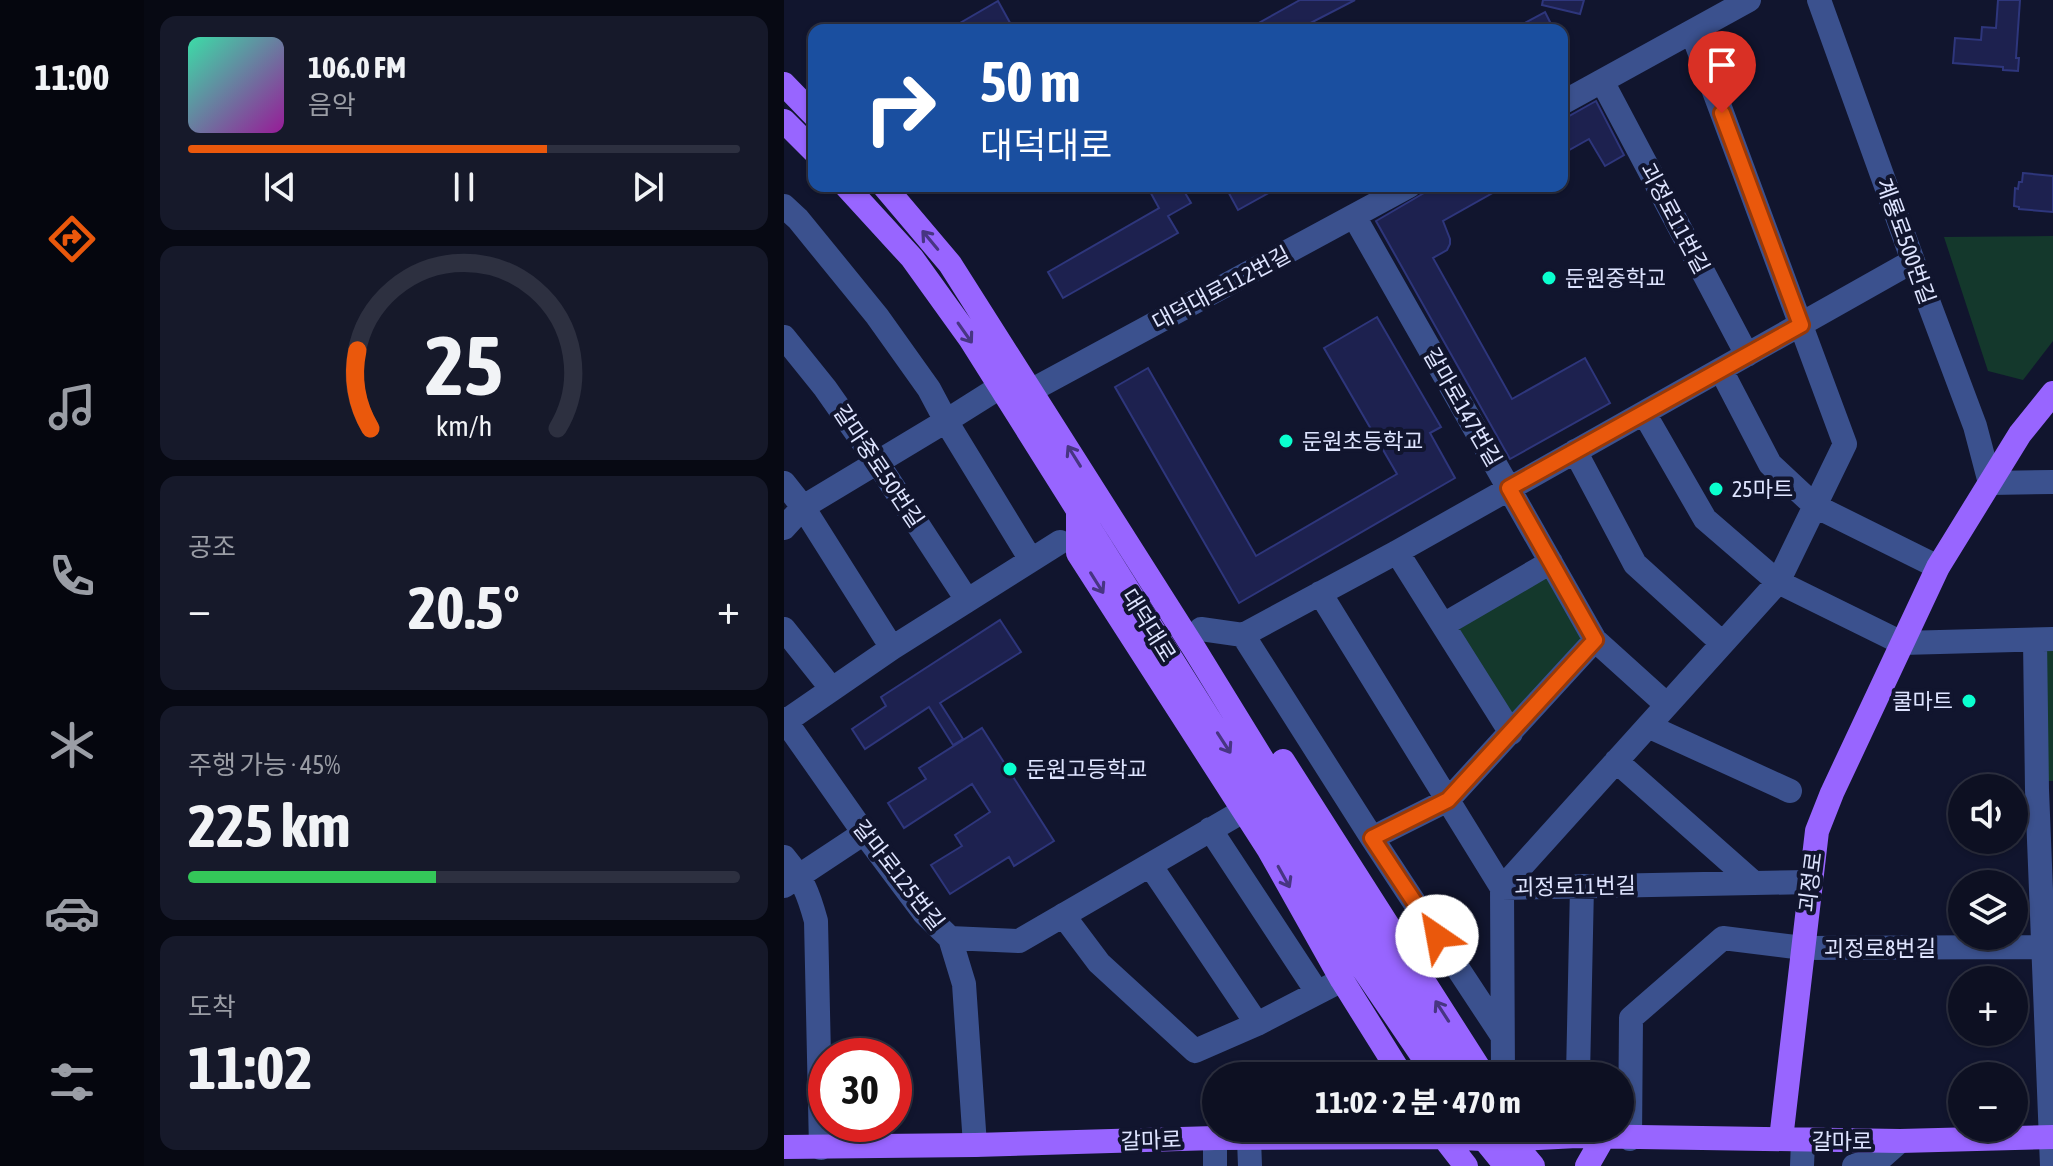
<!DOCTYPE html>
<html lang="ko">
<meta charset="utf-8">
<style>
body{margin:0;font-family:"Asap Condensed","Noto Sans KR",sans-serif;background:#16192a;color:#f1f3f6;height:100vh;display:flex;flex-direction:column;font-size:30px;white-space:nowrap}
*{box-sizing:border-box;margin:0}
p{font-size:26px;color:#9a9da5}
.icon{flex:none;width:44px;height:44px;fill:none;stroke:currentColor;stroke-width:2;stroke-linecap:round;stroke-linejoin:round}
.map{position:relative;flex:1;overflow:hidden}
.side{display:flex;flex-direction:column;gap:16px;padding:16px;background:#070913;width:640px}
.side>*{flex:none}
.banner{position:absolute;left:24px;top:24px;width:760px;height:168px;border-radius:16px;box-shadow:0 2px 6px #0004,0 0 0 2px #2d3040;background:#1a4fa0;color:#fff;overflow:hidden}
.controls{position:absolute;left:1164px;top:774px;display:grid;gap:16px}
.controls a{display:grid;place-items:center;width:80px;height:80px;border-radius:50%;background:#0d1022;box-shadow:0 2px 6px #0004,0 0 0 2px #2d3040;font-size:40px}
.speed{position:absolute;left:24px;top:1038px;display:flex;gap:16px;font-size:40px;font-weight:700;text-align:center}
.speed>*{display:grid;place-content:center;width:104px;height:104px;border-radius:50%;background:#0d1022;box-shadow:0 2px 6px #0004,0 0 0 2px #2d3040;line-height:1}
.speed .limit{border:12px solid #d22;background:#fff;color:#111}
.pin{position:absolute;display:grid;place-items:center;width:68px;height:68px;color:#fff;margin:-82px -34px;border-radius:50% 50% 50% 0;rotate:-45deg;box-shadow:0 0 8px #0007}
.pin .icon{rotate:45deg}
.me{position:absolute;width:88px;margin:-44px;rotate:327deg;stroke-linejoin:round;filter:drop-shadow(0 0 6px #0008)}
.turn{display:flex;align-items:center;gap:28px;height:168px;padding:0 40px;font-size:36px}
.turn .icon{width:104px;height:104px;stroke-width:2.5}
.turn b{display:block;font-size:56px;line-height:68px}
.big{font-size:60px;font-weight:700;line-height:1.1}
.side .tile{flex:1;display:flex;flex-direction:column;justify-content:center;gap:12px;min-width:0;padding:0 28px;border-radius:16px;background:#16192a}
.side .dial{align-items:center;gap:0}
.dial svg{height:208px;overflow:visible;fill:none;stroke:#2d3040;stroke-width:7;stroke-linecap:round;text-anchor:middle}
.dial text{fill:#f1f3f6;stroke:none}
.song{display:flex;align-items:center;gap:24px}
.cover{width:96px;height:96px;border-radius:12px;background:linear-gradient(135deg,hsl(160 70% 55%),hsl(300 70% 35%))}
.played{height:8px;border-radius:4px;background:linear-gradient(90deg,#ea580c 65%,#2d3040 65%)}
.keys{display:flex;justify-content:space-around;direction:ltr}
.heat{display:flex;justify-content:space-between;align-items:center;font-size:44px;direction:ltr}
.charge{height:12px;border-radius:6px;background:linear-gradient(90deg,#34c759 45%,#2d3040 0)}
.trip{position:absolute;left:418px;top:1062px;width:432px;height:80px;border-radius:40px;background:#0d1022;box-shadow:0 2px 6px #0004,0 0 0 2px #2d3040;font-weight:700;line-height:80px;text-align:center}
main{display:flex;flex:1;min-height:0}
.tab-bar{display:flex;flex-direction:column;width:144px;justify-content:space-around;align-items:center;background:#05060e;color:#9a9da5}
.tab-bar .icon{width:56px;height:56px}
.tab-bar .active{color:#ea580c}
.tab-bar b{font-size:36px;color:#f1f3f6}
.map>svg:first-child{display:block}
</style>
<main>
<nav class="tab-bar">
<b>11:00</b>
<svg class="icon active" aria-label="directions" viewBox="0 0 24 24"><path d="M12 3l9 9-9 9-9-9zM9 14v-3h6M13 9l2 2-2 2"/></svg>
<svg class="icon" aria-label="music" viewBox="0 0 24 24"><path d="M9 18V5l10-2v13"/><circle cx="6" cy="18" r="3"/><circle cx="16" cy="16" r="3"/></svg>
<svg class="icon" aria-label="phone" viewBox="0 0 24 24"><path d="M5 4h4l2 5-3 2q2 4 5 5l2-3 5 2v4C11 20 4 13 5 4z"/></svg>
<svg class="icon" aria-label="climate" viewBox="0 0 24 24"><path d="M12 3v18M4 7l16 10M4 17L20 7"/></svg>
<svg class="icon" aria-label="car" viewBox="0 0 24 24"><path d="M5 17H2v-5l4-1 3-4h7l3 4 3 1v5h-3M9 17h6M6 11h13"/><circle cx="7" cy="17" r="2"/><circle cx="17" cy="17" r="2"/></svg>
<svg class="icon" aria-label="filters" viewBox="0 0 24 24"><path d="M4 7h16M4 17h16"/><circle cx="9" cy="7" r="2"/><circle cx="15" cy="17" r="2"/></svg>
</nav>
<section class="side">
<div class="tile">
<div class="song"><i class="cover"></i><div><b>106.0 FM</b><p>음악</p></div></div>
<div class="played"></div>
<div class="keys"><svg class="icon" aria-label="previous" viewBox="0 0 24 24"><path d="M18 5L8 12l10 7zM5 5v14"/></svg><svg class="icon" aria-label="pause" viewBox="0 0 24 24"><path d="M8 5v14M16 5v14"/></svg><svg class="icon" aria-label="next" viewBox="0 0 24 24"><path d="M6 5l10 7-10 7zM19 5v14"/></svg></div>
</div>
<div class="tile dial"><svg viewBox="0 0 100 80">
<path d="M14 69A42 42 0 1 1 86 69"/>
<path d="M14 69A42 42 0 0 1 9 39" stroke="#ea580c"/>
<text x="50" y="56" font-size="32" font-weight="700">25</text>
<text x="50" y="72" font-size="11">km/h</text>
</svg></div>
<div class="tile"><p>공조</p>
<div class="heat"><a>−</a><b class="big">20.5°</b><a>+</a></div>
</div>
<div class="tile"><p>주행 가능 · 45%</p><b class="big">225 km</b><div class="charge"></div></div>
<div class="tile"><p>도착</p><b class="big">11:02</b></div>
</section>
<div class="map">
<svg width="1269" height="1166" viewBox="0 0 1269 1166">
<rect width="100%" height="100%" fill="#11152e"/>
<path fill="#14382c" d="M 1269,236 L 1269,341 L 1239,380 L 1204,371 L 1160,237 Z
M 764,572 L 802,636 L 724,719 L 669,629 Z
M 1261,650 L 1269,650 L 1269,781 L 1264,781 Z"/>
<path fill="#1d214f" stroke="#2e367c" stroke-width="2" d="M 516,0 L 571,0 L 513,30 L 462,30 Z
M 759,0 L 800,0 L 796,14 L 758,5 Z
M 1214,0 L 1236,0 L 1232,58 L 1235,58 L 1234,71 L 1219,70 L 1219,67 L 1169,63 L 1171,38 L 1197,40 L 1198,27 L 1212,28 Z
M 214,1 L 230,30 L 164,30 Z
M 761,12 L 770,30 L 728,30 Z
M 812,101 L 840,155 L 821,166 L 805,139 L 778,154 L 778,118 L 785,116 Z
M 1239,173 L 1269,176 L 1269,212 L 1235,209 L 1235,207 L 1230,206 L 1231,188 L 1234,189 L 1235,182 L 1238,182 Z
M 363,186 L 397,186 L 407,203 L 384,216 L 394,233 L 279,298 L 264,272 L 375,208 Z
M 441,186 L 497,186 L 454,210 Z
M 652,186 L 721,186 L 659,221 L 666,239 L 666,244 L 663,250 L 649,258 L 728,399 L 801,358 L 826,403 L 726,459 L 592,221 Z
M 593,317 L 657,427 L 646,433 L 671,478 L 455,603 L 331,387 L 364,368 L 472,556 L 613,474 L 540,348 Z
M 216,620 L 237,652 L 156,703 L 179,739 L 169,745 L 145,707 L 81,749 L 68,729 L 102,706 L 97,697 Z
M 198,728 L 270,841 L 230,866 L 225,857 L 166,894 L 147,865 L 178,846 L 171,835 L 206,812 L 188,784 L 120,828 L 104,803 L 142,779 L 135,768 Z"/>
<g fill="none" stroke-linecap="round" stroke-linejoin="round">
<path stroke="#3b518e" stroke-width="24" d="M 1035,0 L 1129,261 L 1191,426 L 1206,483 L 1269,482
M 818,81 L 963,355
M 778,103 L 965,0
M 0,206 L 14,219 L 93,316 L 145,389 L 162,421 L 247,560
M 570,216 L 811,640 L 883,705
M 0,337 L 41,388 L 93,462 L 183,600
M 937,370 L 986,464 L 1031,506 L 1154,567
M 248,390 L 625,186
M 860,413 L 921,519 L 994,582 L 1118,643 L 1269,639
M 791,451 L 851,564 L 938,643
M 0,483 L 19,507 L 108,648
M 0,528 L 19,507 L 162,421 L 216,387
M 613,552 L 727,733
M 536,593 L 718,888 L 1026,882
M 659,625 L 767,562
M 0,629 L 47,688
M 417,629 L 459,635 L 613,552 L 1129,261
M 459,635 L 588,838 L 717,1034
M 1251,640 L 1253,790 L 1268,1166
M 0,719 L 80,833 L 140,913 L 166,938 L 180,984 L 191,1145
M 2,721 L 108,648 L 276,542
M 864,726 L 1006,791
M 832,761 L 970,883
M 426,829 L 533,992
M 588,838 L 664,800 L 811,640
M 0,857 C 19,880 24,892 32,921 L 37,1148
M 366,865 L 473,1024
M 0,886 L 80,833
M 279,915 L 315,963 L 411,1051 L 473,1024 L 558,980
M 166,938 L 235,941 L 459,811
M 719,1076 L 718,888 L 994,582 L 1061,444 L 908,32
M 794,1076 L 798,886
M 465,1139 L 466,1166
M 846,1139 L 847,1018 L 939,938 L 1019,948 L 1269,947
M 431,1166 L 431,1138
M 1018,1166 L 1019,1141
M 1070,1166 L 1098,1157 L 1116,1141"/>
<path stroke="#9865ff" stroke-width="24" d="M 0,84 L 30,115
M 0,121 L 30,151
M 62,186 L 128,258 L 187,340 L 476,800 L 576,964 L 652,1076
M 100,186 L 166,264 L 411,650 L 596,951 L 650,1036 L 679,1076
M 294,511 L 294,553 L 485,850 L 558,980 L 618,1076
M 499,761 L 700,1076
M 654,1130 L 682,1166
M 997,1139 L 1033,831 L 1048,793 L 1154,567 L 1236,434 L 1269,393
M 0,1147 L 191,1145 L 431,1138 L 659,1137 L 717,1140 L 793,1136 L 1116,1141 L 1269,1137
M 803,1166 L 819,1138"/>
<path stroke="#9865ff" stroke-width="24" d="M 691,1128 L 722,1166
M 717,1128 L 749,1166"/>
</g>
<defs><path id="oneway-shaft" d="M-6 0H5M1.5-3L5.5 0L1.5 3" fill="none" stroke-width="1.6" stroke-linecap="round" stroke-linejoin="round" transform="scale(2)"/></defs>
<g stroke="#473582">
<use href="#oneway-shaft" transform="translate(146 240) rotate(-130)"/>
<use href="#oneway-shaft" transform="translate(181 333) rotate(55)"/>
<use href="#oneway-shaft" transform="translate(290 456) rotate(-122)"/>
<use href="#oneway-shaft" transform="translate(313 583) rotate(58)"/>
<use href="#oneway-shaft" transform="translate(440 743) rotate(57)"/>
<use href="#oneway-shaft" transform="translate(500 877) rotate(61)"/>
<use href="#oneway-shaft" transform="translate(658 1011) rotate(-123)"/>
</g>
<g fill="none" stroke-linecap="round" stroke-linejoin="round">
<defs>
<path id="route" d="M 653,936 L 588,838 L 664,800 L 811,640 L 725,488 L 1017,325 L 938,113"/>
</defs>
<use href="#route" stroke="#983908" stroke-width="20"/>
<use href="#route" stroke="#ea580c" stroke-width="14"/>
</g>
<g fill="#0affcf" stroke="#11152e" stroke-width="3">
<circle cx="765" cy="278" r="8"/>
<circle cx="502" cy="441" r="8"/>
<circle cx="932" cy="489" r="8"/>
<circle cx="1185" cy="701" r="8"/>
<circle cx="226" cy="769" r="8"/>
</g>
<g text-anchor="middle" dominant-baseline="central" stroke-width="8" stroke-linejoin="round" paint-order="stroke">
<g font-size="22" fill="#dee4ff" stroke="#11152e">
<text transform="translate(891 218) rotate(62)">괴정로11번길</text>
<text transform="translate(1122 241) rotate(70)">계룡로500번길</text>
<text transform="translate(437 288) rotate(-28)">대덕대로112번길</text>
<text transform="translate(679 407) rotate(60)">갈마로147번길</text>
<text transform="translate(95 466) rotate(56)">갈마중로50번길</text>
<text transform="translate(365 625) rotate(58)">대덕대로</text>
<text transform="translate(115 875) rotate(52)">갈마로125번길</text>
<text transform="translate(1026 882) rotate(-83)">괴정로</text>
<text transform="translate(791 886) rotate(-1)">괴정로11번길</text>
<text x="1096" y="948">괴정로8번길</text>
<text transform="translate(367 1140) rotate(-2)">갈마로</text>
<text x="1058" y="1141">갈마로</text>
</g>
<g font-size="22" fill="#dee4ff" stroke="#11152e" text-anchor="start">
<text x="781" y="278">둔원중학교</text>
<text x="518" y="441">둔원초등학교</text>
<text x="948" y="489">25마트</text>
<text x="1169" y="701" text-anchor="end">쿨마트</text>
<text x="242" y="769">둔원고등학교</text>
</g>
</g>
</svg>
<div class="controls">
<a><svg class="icon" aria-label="sound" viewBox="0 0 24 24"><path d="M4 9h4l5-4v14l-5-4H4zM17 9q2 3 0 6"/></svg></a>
<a><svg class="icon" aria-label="layers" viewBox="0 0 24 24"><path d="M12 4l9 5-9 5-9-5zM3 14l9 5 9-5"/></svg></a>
<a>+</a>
<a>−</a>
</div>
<div class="speed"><div class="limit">30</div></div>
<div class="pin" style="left:938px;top:113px;background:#d93025"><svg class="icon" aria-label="arrive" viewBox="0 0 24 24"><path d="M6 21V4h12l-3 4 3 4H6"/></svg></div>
<svg class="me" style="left:653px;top:936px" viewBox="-20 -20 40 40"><circle r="19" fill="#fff"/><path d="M0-13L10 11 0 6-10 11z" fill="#ea580c"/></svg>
<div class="trip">11:02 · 2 분 · 470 m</div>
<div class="banner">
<div class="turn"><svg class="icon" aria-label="right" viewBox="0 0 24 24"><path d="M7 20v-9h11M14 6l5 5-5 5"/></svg><div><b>50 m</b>대덕대로</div></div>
</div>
</div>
</main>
